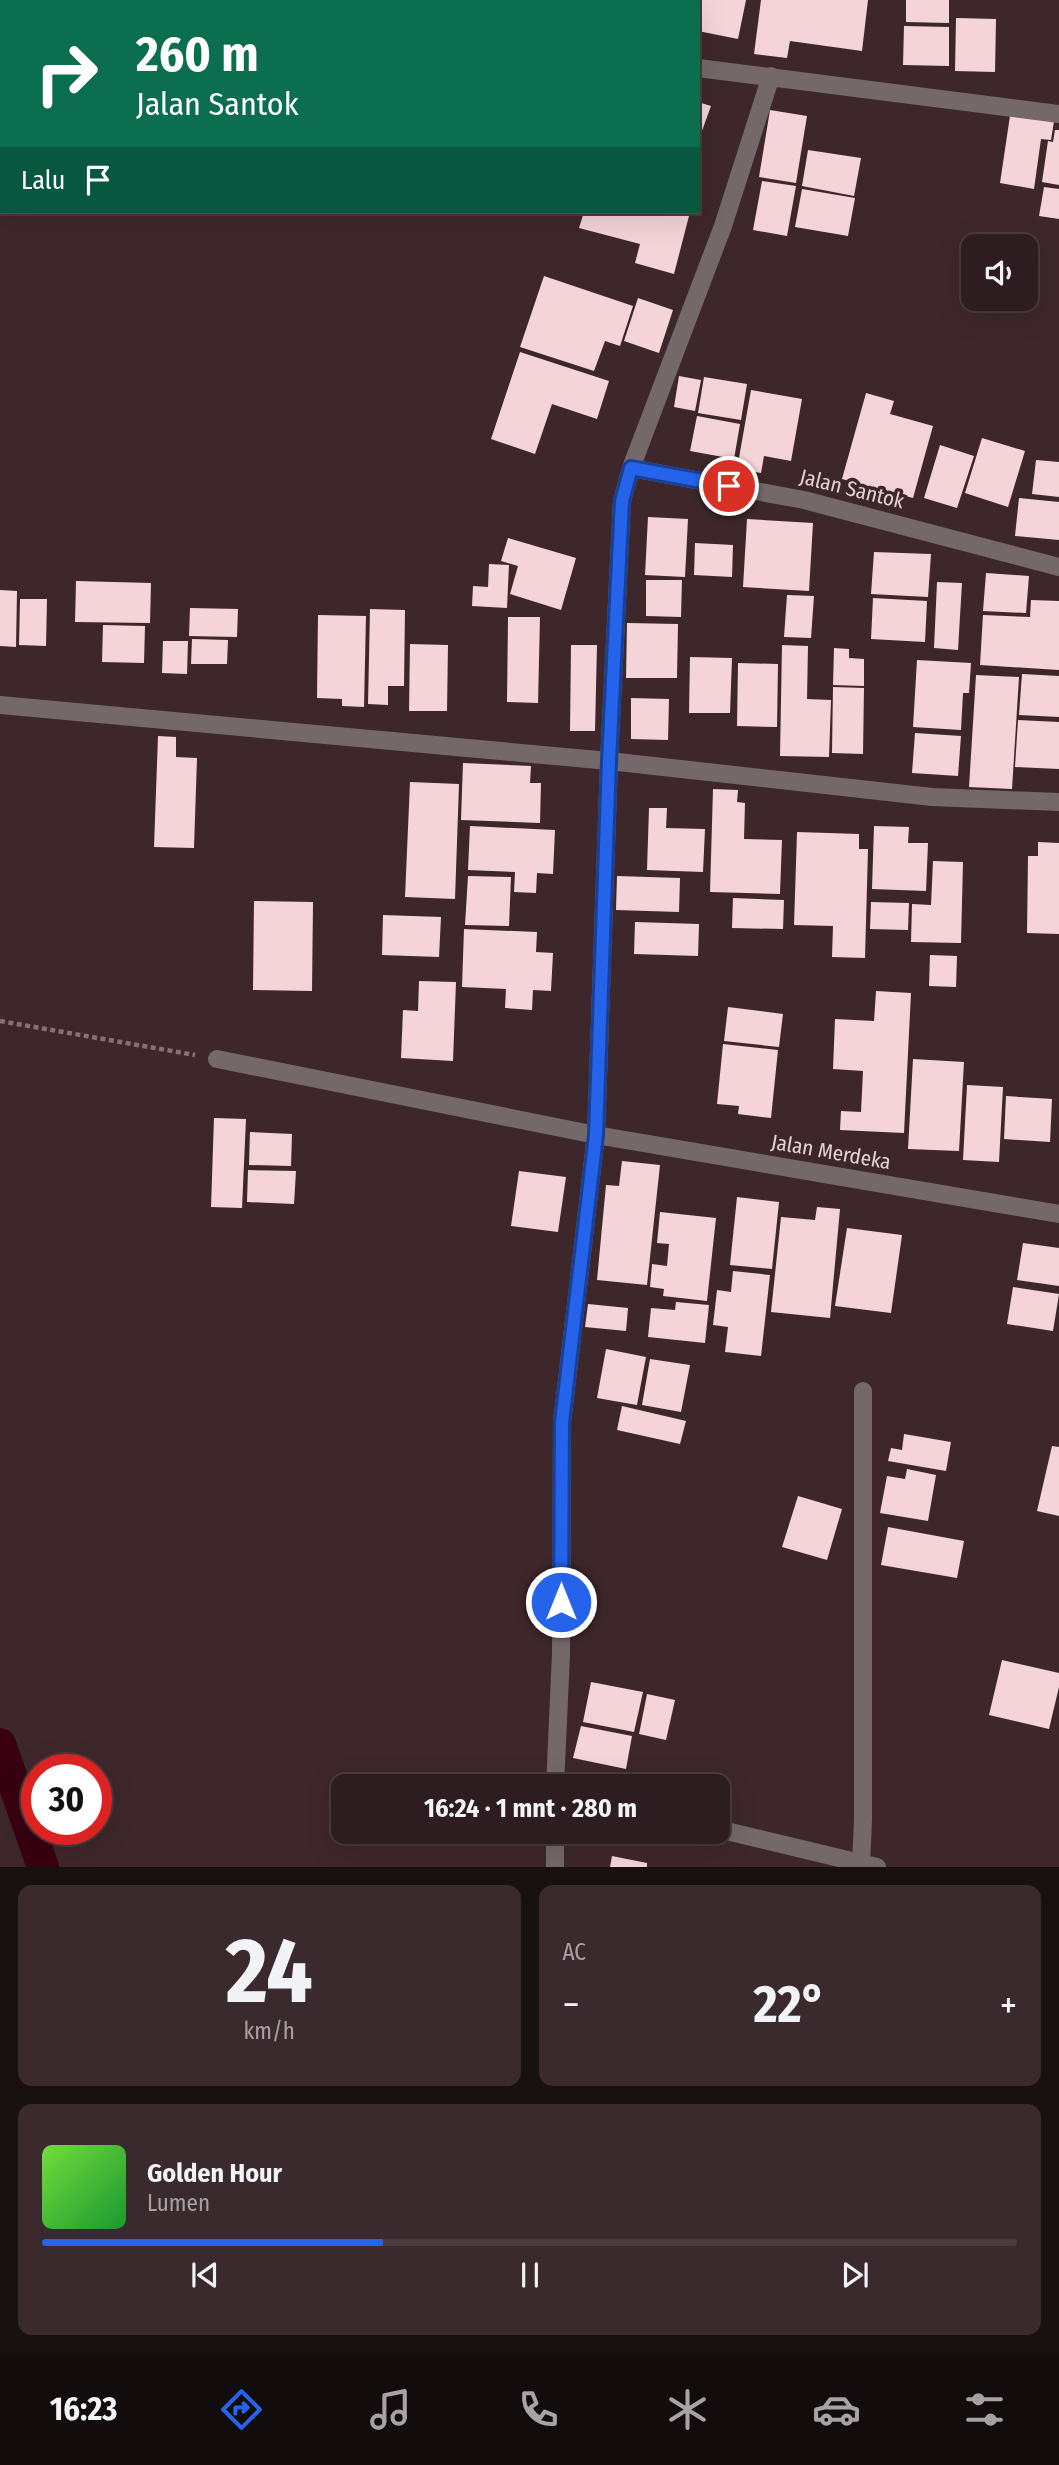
<!DOCTYPE html>
<html lang="id">
<meta charset="utf-8">
<style>
body{margin:0;font-family:"Fira Sans Condensed",sans-serif;background:#3a2a2d;color:#f1f3f6;height:100vh;display:flex;flex-direction:column;font-size:26px;white-space:nowrap}
*{box-sizing:border-box;margin:0}
p{font-size:23px;color:#a7a2a5}
.icon{flex:none;width:38px;height:38px;fill:none;stroke:currentColor;stroke-width:2;stroke-linecap:round;stroke-linejoin:round}
.map{position:relative;height:1867px;overflow:hidden}
.details{display:flex;flex-direction:column;gap:18px;padding:18px;background:#191012;flex:1}
.details>*{flex:none}
.guide{position:absolute;left:0px;top:0px;width:700px;height:214px;box-shadow:0 7px 28px #0002,0 0 0 2px #493b3e;background:#0b6e4f;color:#fff;overflow:hidden}
.tools{position:absolute;left:961px;top:234px;display:grid;gap:14px}
.tools a{display:grid;place-items:center;width:77px;height:77px;border-radius:14px;background:#2e1d20;box-shadow:0 7px 28px #0002,0 0 0 2px #493b3e;font-size:35px}
.speed{position:absolute;left:21px;top:1754px;display:flex;gap:14px;font-size:35px;font-weight:700;text-align:center}
.speed>*{display:grid;place-content:center;width:91px;height:91px;border-radius:50%;background:#2e1d20;box-shadow:0 7px 28px #0002,0 0 0 2px #493b3e;line-height:1}
.speed .limit{border:10px solid #d22;background:#fff;color:#111}
.pin{position:absolute;display:grid;place-items:center;width:60px;height:60px;color:#fff;margin:-30px;border:4px solid #fff;border-radius:50%;box-shadow:0 2px 7px #0007}
.me{position:absolute;width:77px;margin:-38px;rotate:0deg;stroke-linejoin:round;filter:drop-shadow(0 0 5px #0008)}
.turn{display:flex;align-items:center;gap:24px;height:147px;padding:0 21px;font-size:32px}
.turn .icon{width:91px;height:91px;stroke-width:2.5}
.turn b{display:block;font-size:49px;line-height:60px}
.then{display:flex;align-items:center;height:66px;padding:0 21px;background:#0003;gap:14px;font-size:26px}
.big{font-size:52px;font-weight:700;line-height:1.1}
.details .widget{flex:1;display:flex;flex-direction:column;justify-content:center;gap:10px;min-width:0;padding:0 24px;border-radius:14px;background:#3a2a2d}
.details .dial{align-items:center;gap:0}
.dial b{font-size:91px;line-height:1}
.song{display:flex;align-items:center;gap:21px}
.cover{width:84px;height:84px;border-radius:10px;background:linear-gradient(135deg,hsl(100 70% 55%),hsl(130 70% 35%))}
.played{height:7px;border-radius:4px;background:linear-gradient(90deg,#2563eb 35%,#493b3e 35%)}
.keys{display:flex;justify-content:space-around;direction:ltr}
.heat{display:flex;justify-content:space-between;align-items:center;font-size:38px;direction:ltr}
.details .tiles{flex:1;display:grid;gap:18px;grid-template-columns:1fr 1fr}
.widget:last-child{grid-column:span 2}
.trip{position:absolute;left:331px;top:1774px;width:399px;height:70px;border-radius:14px;background:#2e1d20;box-shadow:0 7px 28px #0002,0 0 0 2px #493b3e;font-weight:700;line-height:70px;text-align:center}
.tab-bar{display:flex;height:112px;justify-content:space-around;align-items:center;background:#120c0d;color:#a7a2a5}
.tab-bar .icon{width:49px;height:49px}
.tab-bar .active{color:#2563eb}
.tab-bar b{font-size:32px;color:#f1f3f6}
.map>svg:first-child{display:block}
</style>
<div class="map">
<svg width="1059" height="1867" viewBox="0 0 1059 1867">
<rect width="100%" height="100%" fill="#3e272b"/>
<g fill="none" stroke-linecap="round" stroke-linejoin="round">
<path stroke="#380011" stroke-width="32" d="M 0,1744 L 43,1867"/>
</g>
<path fill="#f5d4d9" d="M 701,0 L 746,0 L 738,39 L 698,31 Z
M 761,0 L 868,0 L 862,51 L 790,41 L 787,58 L 754,54 Z
M 906,0 L 949,0 L 949,23 L 906,22 Z
M 956,18 L 996,19 L 995,72 L 955,71 Z
M 904,26 L 949,27 L 949,66 L 903,65 Z
M 698,102 L 711,106 L 699,139 L 698,139 Z
M 1011,109 L 1055,115 L 1051,140 L 1041,139 L 1034,189 L 1000,183 Z
M 770,110 L 807,116 L 796,183 L 759,177 Z
M 1055,130 L 1059,130 L 1059,185 L 1042,182 L 1048,141 L 1053,142 Z
M 808,150 L 861,158 L 854,196 L 802,186 Z
M 762,181 L 796,186 L 787,236 L 753,230 Z
M 1044,187 L 1059,189 L 1059,219 L 1039,216 Z
M 802,189 L 855,198 L 848,236 L 795,227 Z
M 584,212 L 671,212 L 689,216 L 674,274 L 635,263 L 640,244 L 579,228 Z
M 544,276 L 633,306 L 620,346 L 605,341 L 594,371 L 520,347 Z
M 638,298 L 673,310 L 659,353 L 624,341 Z
M 520,352 L 609,381 L 597,419 L 552,404 L 535,454 L 491,439 Z
M 679,376 L 701,380 L 695,411 L 674,407 Z
M 704,377 L 747,384 L 741,420 L 698,413 Z
M 751,390 L 802,399 L 791,461 L 764,456 L 761,473 L 737,469 Z
M 866,393 L 894,401 L 890,414 L 933,426 L 913,498 L 842,479 Z
M 697,416 L 740,424 L 734,459 L 690,451 Z
M 982,438 L 1025,451 L 1008,507 L 965,493 Z
M 940,445 L 974,456 L 957,508 L 924,498 Z
M 1036,460 L 1059,462 L 1059,497 L 1032,494 Z
M 1019,498 L 1059,502 L 1059,540 L 1015,536 Z
M 648,517 L 688,519 L 685,577 L 645,575 Z
M 747,519 L 813,523 L 809,591 L 743,587 Z
M 508,538 L 576,558 L 561,610 L 510,594 L 518,566 L 501,561 Z
M 695,543 L 733,545 L 732,577 L 694,575 Z
M 874,552 L 931,554 L 928,597 L 871,594 Z
M 489,564 L 509,565 L 507,608 L 472,606 L 473,586 L 488,587 Z
M 986,573 L 1029,576 L 1026,613 L 983,611 Z
M 646,580 L 682,580 L 681,617 L 646,616 Z
M 76,581 L 151,583 L 150,623 L 75,622 Z
M 937,582 L 962,583 L 958,650 L 934,648 Z
M 0,590 L 17,591 L 16,647 L 0,646 Z
M 787,595 L 814,596 L 811,638 L 784,637 Z
M 873,598 L 927,601 L 925,642 L 871,639 Z
M 20,599 L 47,599 L 46,646 L 19,645 Z
M 1031,600 L 1059,601 L 1059,670 L 980,665 L 983,615 L 1030,617 Z
M 190,608 L 238,609 L 237,637 L 189,636 Z
M 370,609 L 405,610 L 404,686 L 388,686 L 388,705 L 368,704 Z
M 318,615 L 366,616 L 364,707 L 342,706 L 342,699 L 317,698 Z
M 508,617 L 540,617 L 538,703 L 507,702 Z
M 627,623 L 678,624 L 677,678 L 626,678 Z
M 103,625 L 145,626 L 144,663 L 102,662 Z
M 192,639 L 228,640 L 227,664 L 191,664 Z
M 163,641 L 188,641 L 187,674 L 162,673 Z
M 410,644 L 448,645 L 447,711 L 409,711 Z
M 571,645 L 597,645 L 595,731 L 570,731 Z
M 782,645 L 808,646 L 807,699 L 831,700 L 829,757 L 780,756 Z
M 834,648 L 849,649 L 849,658 L 864,659 L 864,686 L 833,685 Z
M 690,657 L 732,658 L 730,713 L 689,713 Z
M 917,660 L 971,663 L 969,693 L 963,693 L 961,730 L 913,727 Z
M 738,663 L 778,664 L 777,727 L 737,726 Z
M 1022,674 L 1059,676 L 1059,717 L 1019,715 Z
M 976,675 L 1019,677 L 1012,789 L 969,787 Z
M 833,687 L 864,688 L 863,754 L 832,753 Z
M 631,698 L 669,699 L 668,740 L 631,739 Z
M 1018,720 L 1059,722 L 1059,769 L 1015,767 Z
M 915,733 L 961,736 L 958,776 L 912,773 Z
M 158,736 L 176,737 L 176,757 L 197,758 L 194,848 L 154,847 Z
M 463,763 L 531,766 L 530,783 L 541,783 L 540,823 L 461,820 Z
M 410,782 L 459,784 L 455,899 L 405,897 Z
M 713,789 L 738,790 L 737,802 L 745,803 L 744,839 L 782,840 L 780,894 L 710,892 Z
M 649,808 L 667,808 L 666,828 L 705,829 L 703,872 L 647,870 Z
M 470,826 L 555,830 L 553,874 L 537,873 L 536,893 L 514,892 L 515,872 L 468,870 Z
M 874,826 L 909,827 L 908,843 L 928,843 L 926,891 L 872,889 Z
M 797,832 L 859,834 L 859,849 L 868,849 L 865,958 L 832,957 L 833,926 L 794,925 Z
M 1038,842 L 1059,843 L 1059,934 L 1027,933 L 1028,856 L 1038,856 Z
M 933,861 L 963,862 L 961,943 L 911,942 L 912,904 L 931,905 Z
M 468,876 L 511,877 L 509,926 L 465,925 Z
M 617,876 L 680,878 L 679,912 L 616,910 Z
M 733,898 L 784,900 L 783,929 L 732,928 Z
M 254,901 L 313,902 L 312,991 L 253,990 Z
M 871,902 L 909,903 L 908,930 L 870,929 Z
M 383,915 L 441,917 L 439,957 L 382,955 Z
M 635,922 L 699,924 L 698,956 L 634,954 Z
M 464,929 L 537,932 L 536,952 L 553,953 L 551,991 L 533,990 L 532,1010 L 505,1008 L 506,989 L 462,987 Z
M 930,955 L 957,956 L 956,987 L 929,986 Z
M 419,981 L 456,982 L 453,1061 L 401,1058 L 403,1010 L 418,1011 Z
M 876,991 L 911,993 L 904,1133 L 840,1130 L 841,1111 L 861,1112 L 863,1071 L 833,1069 L 835,1019 L 874,1021 Z
M 728,1007 L 783,1014 L 779,1047 L 724,1041 Z
M 723,1044 L 778,1050 L 771,1118 L 738,1114 L 739,1106 L 717,1104 Z
M 913,1059 L 964,1062 L 959,1151 L 908,1149 Z
M 967,1085 L 1003,1087 L 999,1162 L 963,1160 Z
M 1006,1096 L 1052,1099 L 1050,1142 L 1004,1139 Z
M 214,1118 L 246,1119 L 242,1208 L 211,1207 Z
M 250,1132 L 292,1134 L 291,1166 L 249,1165 Z
M 622,1161 L 660,1165 L 647,1285 L 597,1280 L 606,1185 L 619,1186 Z
M 248,1170 L 296,1171 L 294,1204 L 247,1202 Z
M 519,1171 L 566,1177 L 558,1232 L 511,1226 Z
M 737,1197 L 779,1202 L 772,1269 L 730,1265 Z
M 817,1207 L 840,1209 L 830,1318 L 771,1312 L 781,1217 L 815,1220 Z
M 660,1212 L 716,1218 L 707,1301 L 663,1296 L 664,1289 L 650,1287 L 652,1264 L 667,1266 L 669,1244 L 657,1243 Z
M 847,1228 L 902,1235 L 891,1313 L 835,1306 Z
M 1023,1243 L 1059,1248 L 1059,1286 L 1017,1280 Z
M 733,1271 L 770,1275 L 761,1356 L 725,1352 L 728,1327 L 713,1325 L 717,1290 L 731,1292 Z
M 1013,1287 L 1059,1294 L 1053,1331 L 1007,1324 Z
M 676,1302 L 709,1305 L 705,1343 L 648,1337 L 651,1308 L 675,1310 Z
M 588,1304 L 628,1308 L 626,1331 L 585,1327 Z
M 606,1349 L 646,1357 L 637,1405 L 597,1398 Z
M 650,1359 L 690,1365 L 681,1412 L 642,1405 Z
M 622,1406 L 686,1421 L 680,1444 L 617,1430 Z
M 904,1434 L 951,1442 L 946,1471 L 888,1461 L 891,1448 L 902,1450 Z
M 1052,1446 L 1059,1447 L 1059,1516 L 1037,1511 Z
M 907,1469 L 936,1475 L 928,1521 L 880,1513 L 887,1476 L 905,1479 Z
M 798,1496 L 842,1509 L 827,1560 L 782,1547 Z
M 888,1527 L 964,1541 L 957,1578 L 881,1565 Z
M 1002,1660 L 1059,1673 L 1059,1687 L 1049,1729 L 989,1715 Z
M 591,1682 L 643,1692 L 634,1732 L 583,1722 Z
M 647,1694 L 675,1700 L 666,1740 L 639,1734 Z
M 581,1726 L 632,1736 L 626,1769 L 573,1758 Z
M 612,1856 L 647,1863 L 647,1867 L 610,1867 Z"/>
<g fill="none" stroke-linecap="round" stroke-linejoin="round">
<path stroke="#857174" stroke-width="4.5" stroke-dasharray="5 3.5" stroke-linecap="butt" d="M 0,1021 L 195,1055"/>
<path stroke="#74686a" stroke-width="18" d="M 428,2 L 428,0
M 698,68 L 1059,114
M 631,468 L 804,500 L 1059,567
M 0,705 L 609,761 L 932,797 L 1059,802
M 217,1059 L 596,1135 L 1059,1214
M 555,1787 L 561,1654 L 562,1422 L 596,1135 L 609,761 L 622,501 L 631,468 L 723,226 L 771,76
M 718,1829 L 877,1867
M 555,1867 L 555,1832
M 861,1867 L 863,1820 L 863,1391"/>
</g>
<g fill="none" stroke-linecap="round" stroke-linejoin="round">
<defs>
<path id="route" d="M 561,1602 L 562,1422 L 596,1135 L 609,761 L 622,501 L 631,468 L 729,486"/>
</defs>
<use href="#route" stroke="#184099" stroke-width="18"/>
<use href="#route" stroke="#2563eb" stroke-width="12"/>
</g>
<g text-anchor="middle" dominant-baseline="central" stroke-width="7" stroke-linejoin="round" paint-order="stroke">
<g font-size="21" fill="#e3d3d5" stroke="#3e272b">
<text transform="translate(852 489) rotate(14)">Jalan Santok</text>
<text transform="translate(831 1152) rotate(10)">Jalan Merdeka</text>
</g>
</g>
</svg>
<div class="tools">
<a><svg class="icon" aria-label="sound" viewBox="0 0 24 24"><path d="M4 9h4l5-4v14l-5-4H4zM17 9q2 3 0 6"/></svg></a>
</div>
<div class="speed"><div class="limit">30</div></div>
<div class="pin" style="left:729px;top:486px;background:#d93025"><svg class="icon" aria-label="arrive" viewBox="0 0 24 24"><path d="M6 21V4h12l-3 4 3 4H6"/></svg></div>
<svg class="me" style="left:561px;top:1602px" viewBox="-20 -20 40 40"><circle r="17" fill="#2563eb" stroke="#fff" stroke-width="3"/><path d="M0-11L8 9 0 5-8 9z" fill="#fff"/></svg>
<div class="trip">16:24 · 1 mnt · 280 m</div>
<div class="guide">
<div class="turn"><svg class="icon" aria-label="right" viewBox="0 0 24 24"><path d="M7 20v-9h11M14 6l5 5-5 5"/></svg><div><b>260 m</b>Jalan Santok</div></div>
<div class="then">Lalu<svg class="icon" aria-label="arrive" viewBox="0 0 24 24"><path d="M6 21V4h12l-3 4 3 4H6"/></svg></div>
</div>
</div>
<section class="details">
<div class="tiles">
<div class="widget dial"><b>24</b><p>km/h</p></div>
<div class="widget"><p>AC</p>
<div class="heat"><a>−</a><b class="big">22°</b><a>+</a></div>
</div>
<div class="widget">
<div class="song"><i class="cover"></i><div><b>Golden Hour</b><p>Lumen</p></div></div>
<div class="played"></div>
<div class="keys"><svg class="icon" aria-label="previous" viewBox="0 0 24 24"><path d="M18 5L8 12l10 7zM5 5v14"/></svg><svg class="icon" aria-label="pause" viewBox="0 0 24 24"><path d="M8 5v14M16 5v14"/></svg><svg class="icon" aria-label="next" viewBox="0 0 24 24"><path d="M6 5l10 7-10 7zM19 5v14"/></svg></div>
</div>
</div>
</section>
<nav class="tab-bar">
<b>16:23</b>
<svg class="icon active" aria-label="directions" viewBox="0 0 24 24"><path d="M12 3l9 9-9 9-9-9zM9 14v-3h6M13 9l2 2-2 2"/></svg>
<svg class="icon" aria-label="music" viewBox="0 0 24 24"><path d="M9 18V5l10-2v13"/><circle cx="6" cy="18" r="3"/><circle cx="16" cy="16" r="3"/></svg>
<svg class="icon" aria-label="phone" viewBox="0 0 24 24"><path d="M5 4h4l2 5-3 2q2 4 5 5l2-3 5 2v4C11 20 4 13 5 4z"/></svg>
<svg class="icon" aria-label="climate" viewBox="0 0 24 24"><path d="M12 3v18M4 7l16 10M4 17L20 7"/></svg>
<svg class="icon" aria-label="car" viewBox="0 0 24 24"><path d="M5 17H2v-5l4-1 3-4h7l3 4 3 1v5h-3M9 17h6M6 11h13"/><circle cx="7" cy="17" r="2"/><circle cx="17" cy="17" r="2"/></svg>
<svg class="icon" aria-label="filters" viewBox="0 0 24 24"><path d="M4 7h16M4 17h16"/><circle cx="9" cy="7" r="2"/><circle cx="15" cy="17" r="2"/></svg>
</nav>
